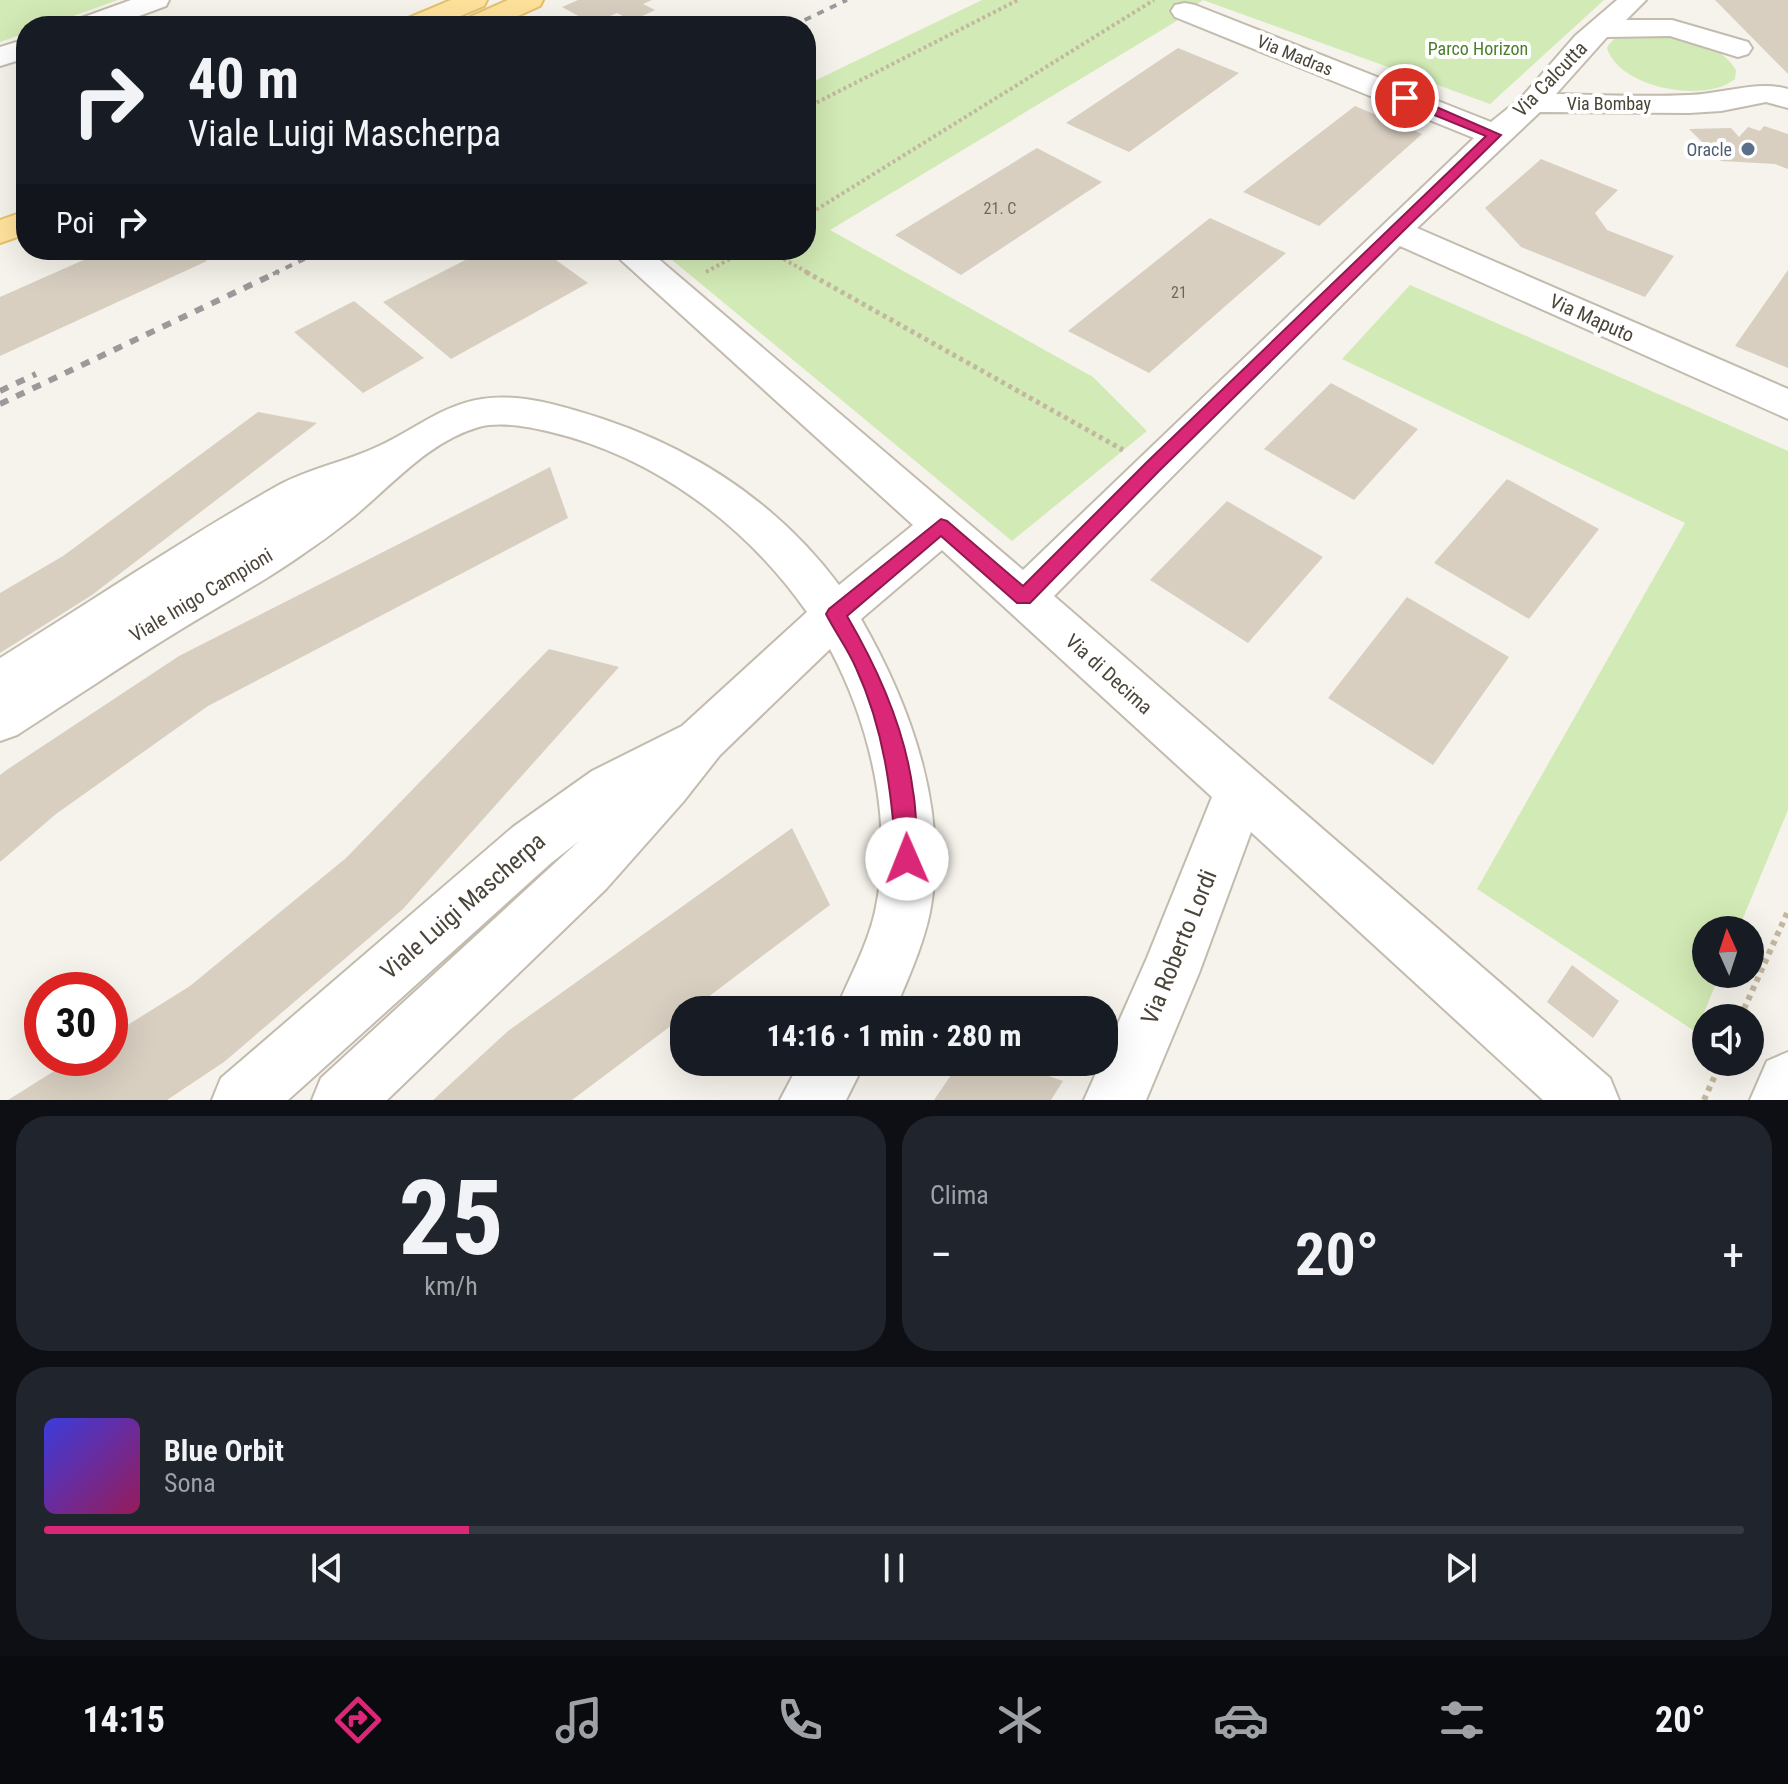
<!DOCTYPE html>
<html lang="it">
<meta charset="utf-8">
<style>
body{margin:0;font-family:"Roboto Condensed",sans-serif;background:#20242c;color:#f1f3f6;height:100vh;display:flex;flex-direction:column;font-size:30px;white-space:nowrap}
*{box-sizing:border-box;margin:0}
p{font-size:26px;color:#9ea1a6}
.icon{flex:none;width:44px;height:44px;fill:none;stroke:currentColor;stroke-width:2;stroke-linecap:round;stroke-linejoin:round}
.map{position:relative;height:1100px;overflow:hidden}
.details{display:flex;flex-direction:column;gap:16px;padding:16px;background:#0d0f14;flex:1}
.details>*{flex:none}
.banner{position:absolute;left:16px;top:16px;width:800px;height:244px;border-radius:32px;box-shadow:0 8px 32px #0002;background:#171b24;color:#f1f3f6;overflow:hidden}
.needle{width:52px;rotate:357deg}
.controls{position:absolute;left:1692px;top:916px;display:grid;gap:16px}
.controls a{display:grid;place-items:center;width:72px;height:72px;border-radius:50%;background:#171b24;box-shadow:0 8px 32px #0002;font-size:40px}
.speed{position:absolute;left:24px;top:972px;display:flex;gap:16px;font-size:40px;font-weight:700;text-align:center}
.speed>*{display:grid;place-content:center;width:104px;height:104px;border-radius:50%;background:#171b24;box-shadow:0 8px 32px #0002;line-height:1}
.speed .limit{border:12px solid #d22;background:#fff;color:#111}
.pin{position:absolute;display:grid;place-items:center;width:68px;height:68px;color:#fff;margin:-34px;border:4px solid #fff;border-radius:50%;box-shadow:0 2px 8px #0007}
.me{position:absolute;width:88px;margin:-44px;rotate:359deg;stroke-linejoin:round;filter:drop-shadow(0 0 6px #0008)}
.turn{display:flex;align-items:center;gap:28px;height:168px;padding:0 40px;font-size:36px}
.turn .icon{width:104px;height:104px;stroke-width:2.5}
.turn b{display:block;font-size:56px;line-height:68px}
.then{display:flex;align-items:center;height:76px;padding:0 40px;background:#0003;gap:16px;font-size:30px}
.big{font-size:60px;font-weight:700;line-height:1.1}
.details .widget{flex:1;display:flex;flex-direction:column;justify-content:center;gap:12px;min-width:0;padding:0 28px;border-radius:32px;background:#20242c}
.details .dial{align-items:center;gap:0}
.dial b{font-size:104px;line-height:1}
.song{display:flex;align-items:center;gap:24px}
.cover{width:96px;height:96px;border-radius:12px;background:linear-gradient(135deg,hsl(240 70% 55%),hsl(330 70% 35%))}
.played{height:8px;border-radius:4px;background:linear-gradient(90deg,#db2777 25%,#363941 25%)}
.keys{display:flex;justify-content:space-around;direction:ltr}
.heat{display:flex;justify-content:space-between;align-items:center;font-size:44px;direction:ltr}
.details .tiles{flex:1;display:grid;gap:16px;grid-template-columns:1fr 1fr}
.widget:last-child{grid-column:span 2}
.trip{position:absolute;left:670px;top:996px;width:448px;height:80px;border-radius:32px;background:#171b24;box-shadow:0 8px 32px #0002;font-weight:700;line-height:80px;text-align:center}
.tab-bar{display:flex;height:128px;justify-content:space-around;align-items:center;background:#090b0e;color:#9ea1a6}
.tab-bar .icon{width:56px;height:56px}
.tab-bar .active{color:#db2777}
.tab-bar b{font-size:36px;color:#f1f3f6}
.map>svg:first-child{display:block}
</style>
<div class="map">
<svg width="1788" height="1100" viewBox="0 0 1788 1100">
<rect width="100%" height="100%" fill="#f6f3ec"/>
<path fill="#d2eab5" d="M 0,0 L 118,0 L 45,26 L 26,26 L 26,33 L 0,42 Z
M 982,0 L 1604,0 L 1490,104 L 1203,0 L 1175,22 L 830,230 L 1093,377 L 1147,431 L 1012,541 L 660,250 L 806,250 L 806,85 Z
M 1658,31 C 1686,40 1720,43 1736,70 L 1735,79 C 1705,104 1619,88 1607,48 C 1616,30 1639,33 1658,31 Z
M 1410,285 L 1788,451 L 1788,810 L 1738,930 L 1706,930 L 1706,974 L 1720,974 L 1696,1032 L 1477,889 L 1685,523 L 1342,359 Z"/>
<path fill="#d8cfc1" d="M 578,0 L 652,0 L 643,4 L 655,10 L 632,21 L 617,13 L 593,24 L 562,7 Z
M 1715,0 L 1788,0 L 1788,74 Z
M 1178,48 L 1239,73 L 1129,152 L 1066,123 Z
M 1355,106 L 1422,134 L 1319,226 L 1243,192 Z
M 1764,126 L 1788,134 L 1788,169 L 1775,164 L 1721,161 L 1689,129 L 1731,128 L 1739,137 L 1748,127 L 1760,131 Z
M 1037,148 L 1102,182 L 961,275 L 895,235 Z
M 1541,159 L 1618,190 L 1595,213 L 1607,230 L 1674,256 L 1645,297 L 1521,247 L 1485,208 Z
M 1210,218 L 1286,253 L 1149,373 L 1068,331 Z
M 106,250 L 196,250 L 207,261 L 0,356 L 0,297 Z
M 485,250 L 542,250 L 588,283 L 451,359 L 383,302 Z
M 1788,270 L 1788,368 L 1735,346 Z
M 354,301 L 424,358 L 363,393 L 294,332 Z
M 1331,383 L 1418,429 L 1354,500 L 1264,449 Z
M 258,412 L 317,423 L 92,595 L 0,653 L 0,593 L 63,556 Z
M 550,467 L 568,518 L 208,706 L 56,814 L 0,862 L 0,775 L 8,769 L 179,656 Z
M 1507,479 L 1599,529 L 1529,619 L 1434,563 Z
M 1227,501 L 1323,557 L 1248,643 L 1150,580 Z
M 1407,597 L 1509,657 L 1433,765 L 1328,698 Z
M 549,649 L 619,667 L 403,909 L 224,1062 L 167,1100 L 8,1100 L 75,1058 L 110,1058 L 110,1036 L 190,986 L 346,858 Z
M 792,828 L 830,905 L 691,1010 L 684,1010 L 684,1016 L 572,1100 L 433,1100 L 508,1031 Z
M 1572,965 L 1619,1001 L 1593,1038 L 1547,1002 Z
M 960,1062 L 1008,1062 L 1063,1081 L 1051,1100 L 934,1100 Z"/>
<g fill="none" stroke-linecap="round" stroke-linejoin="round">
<defs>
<path id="minor" d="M 131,0 L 169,0 L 166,6 L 112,26 L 72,26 L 76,20 Z
M 1617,0 L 1646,0 L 1626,20 L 1672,20 L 1748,42 L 1752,48 L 1748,54 L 1738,57 L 1670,36 L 1607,37 L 1556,94 C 1600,95 1645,97 1689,95 C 1722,94 1758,80 1788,89 L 1788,108 L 1766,102 L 1721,111 L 1689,113 L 1540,112 L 1417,228 L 1788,389 L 1788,419 L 1400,246 L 1054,596 L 1610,1078 L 1619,1100 L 1543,1100 L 1251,832 L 1199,973 L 1146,1100 L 1084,1100 L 1101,1062 L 1104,1062 L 1104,1055 L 1147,958 L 1212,797 L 942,550 L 861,619 C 911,706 949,811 930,912 C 923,946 908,978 895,1010 L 836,1010 C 849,978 867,947 875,912 C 894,825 871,726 830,649 L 720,755 L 683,802 L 606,889 L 387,1100 L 312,1100 L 321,1078 L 579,841 L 551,863 L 288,1100 L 212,1100 L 221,1078 L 513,827 L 592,771 L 682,726 L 807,612 C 746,525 655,457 551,432 C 529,427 501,421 479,427 C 426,442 389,489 347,522 C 333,533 318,544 303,554 C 262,583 217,607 175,633 C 121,666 70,701 17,735 L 0,741 L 0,658 C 92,601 183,539 277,486 C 309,468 346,462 379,446 C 414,430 442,405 482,399 C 514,394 547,402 577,411 C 682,441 773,497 839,585 L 913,525 L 610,250 L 648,250 L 1023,570 L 1474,138 L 1175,17 L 1171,11 L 1175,5 L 1185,3 L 1195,5 L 1491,122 L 1522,97 L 1575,36 Z
M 26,39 L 26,58 L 0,66 L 0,47 Z
M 1788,1052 L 1788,1100 L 1750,1100 L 1767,1061 Z
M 800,1062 L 865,1062 L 846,1100 L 780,1100 Z"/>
<path id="major" d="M 451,0 L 487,0 L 484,6 L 437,26 L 399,26 L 403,20 Z
M 508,0 L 543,0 L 540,6 L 496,26 L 459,26 L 463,20 Z
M 26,211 L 26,234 L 0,243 L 0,220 Z"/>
</defs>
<use href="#minor" stroke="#c2bbae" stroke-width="4"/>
<use href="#major" stroke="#e6c16a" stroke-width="4"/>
<path stroke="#c4b79f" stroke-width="4" stroke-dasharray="3 3" stroke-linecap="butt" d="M 806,108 L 1018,0
M 806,216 L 1154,0
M 768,250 L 810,274
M 706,272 L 746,250"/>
<path stroke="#c4b79f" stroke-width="5" stroke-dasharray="4 4" stroke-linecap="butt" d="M 806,272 L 1123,450"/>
<path stroke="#c4b79f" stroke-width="6" stroke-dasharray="5 5" stroke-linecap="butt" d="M 1740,1018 L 1788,911
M 1704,1100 L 1721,1062"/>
<use href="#minor" fill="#fff" fill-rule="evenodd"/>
<use href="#major" fill="#ffe39c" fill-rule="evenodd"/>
<path stroke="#9a9a9a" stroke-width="4" stroke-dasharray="7 7" stroke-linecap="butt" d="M 792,26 L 847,0
M 273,274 L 323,250"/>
<path stroke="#9a9a9a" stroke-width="6" stroke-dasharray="9 9" stroke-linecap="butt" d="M 0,391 L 36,374
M 0,404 L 278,272"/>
</g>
<path fill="#db2777" stroke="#8e194d" stroke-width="2" d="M 1400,95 L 1409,95 L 1501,135 L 1159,471 L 1030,603 L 1017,603 L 941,536 L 847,616 C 878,669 905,728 913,791 C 917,813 916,837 918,859 L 914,867 L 907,870 L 899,867 L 896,859 C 892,793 884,729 856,668 C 848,649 835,632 826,614 L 829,609 L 941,519 L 947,521 L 1023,586 L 1147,462 L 1486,136 L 1400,101 Z"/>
<circle fill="#5c6f8a" stroke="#fff" stroke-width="3" cx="1748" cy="149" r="8"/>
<g text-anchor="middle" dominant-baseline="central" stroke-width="8" stroke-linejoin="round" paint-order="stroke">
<g font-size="16" fill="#6e675b">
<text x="1000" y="208">21. C</text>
<text x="1179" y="292">21</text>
</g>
<g font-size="18" fill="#4a7f2a" stroke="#fff">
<text x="1478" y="48">Parco Horizon</text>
</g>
<g font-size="18" fill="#4b4439" stroke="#fff">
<text transform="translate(1295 55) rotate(22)">Via Madras</text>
<text x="1609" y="103">Via Bombay</text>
</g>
<g font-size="18" fill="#4e5e75" stroke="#fff" text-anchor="end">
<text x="1732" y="149">Oracle</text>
</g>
<g font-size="20" fill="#4b4439" stroke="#fff">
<text transform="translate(1550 79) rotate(-46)">Via Calcutta</text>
<text transform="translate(1592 318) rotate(24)">Via Maputo</text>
<text transform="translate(201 595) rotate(-31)">Viale Inigo Campioni</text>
<text transform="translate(1109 674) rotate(42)">Via di Decima</text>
</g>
<g font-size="24" fill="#4b4439" stroke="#fff">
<text transform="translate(463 906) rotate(-41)">Viale Luigi Mascherpa</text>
<text transform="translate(1179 947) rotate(-68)">Via Roberto Lordi</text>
</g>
</g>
</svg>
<div class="controls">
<a><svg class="needle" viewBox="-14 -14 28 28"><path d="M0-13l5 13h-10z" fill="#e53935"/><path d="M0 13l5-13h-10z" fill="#9ea1a6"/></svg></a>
<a><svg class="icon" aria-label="sound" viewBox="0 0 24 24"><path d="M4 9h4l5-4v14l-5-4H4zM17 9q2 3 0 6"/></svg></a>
</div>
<div class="speed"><div class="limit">30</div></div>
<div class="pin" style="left:1405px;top:98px;background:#d93025"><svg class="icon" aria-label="arrive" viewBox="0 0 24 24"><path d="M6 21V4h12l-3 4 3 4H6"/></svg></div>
<svg class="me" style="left:907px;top:859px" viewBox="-20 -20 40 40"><circle r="19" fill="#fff"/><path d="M0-13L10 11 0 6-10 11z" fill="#db2777"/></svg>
<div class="trip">14:16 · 1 min · 280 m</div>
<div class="banner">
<div class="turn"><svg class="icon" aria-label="right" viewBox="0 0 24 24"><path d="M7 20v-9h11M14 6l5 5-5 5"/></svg><div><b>40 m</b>Viale Luigi Mascherpa</div></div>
<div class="then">Poi<svg class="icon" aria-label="right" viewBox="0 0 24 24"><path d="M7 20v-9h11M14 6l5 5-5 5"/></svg></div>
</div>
</div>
<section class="details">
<div class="tiles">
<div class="widget dial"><b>25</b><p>km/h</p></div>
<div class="widget"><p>Clima</p>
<div class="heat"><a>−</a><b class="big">20°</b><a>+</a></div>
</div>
<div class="widget">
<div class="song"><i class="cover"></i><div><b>Blue Orbit</b><p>Sona</p></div></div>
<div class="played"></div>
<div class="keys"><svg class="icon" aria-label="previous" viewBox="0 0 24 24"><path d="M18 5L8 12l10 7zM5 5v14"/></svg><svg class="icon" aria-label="pause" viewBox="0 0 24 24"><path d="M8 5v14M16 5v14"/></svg><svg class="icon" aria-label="next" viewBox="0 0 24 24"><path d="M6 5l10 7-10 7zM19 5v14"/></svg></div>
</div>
</div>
</section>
<nav class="tab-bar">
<b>14:15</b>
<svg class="icon active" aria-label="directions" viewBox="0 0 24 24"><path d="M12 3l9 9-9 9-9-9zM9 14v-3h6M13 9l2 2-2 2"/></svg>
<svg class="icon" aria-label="music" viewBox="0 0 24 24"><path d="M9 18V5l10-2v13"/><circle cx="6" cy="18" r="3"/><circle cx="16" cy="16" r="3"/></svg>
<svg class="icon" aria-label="phone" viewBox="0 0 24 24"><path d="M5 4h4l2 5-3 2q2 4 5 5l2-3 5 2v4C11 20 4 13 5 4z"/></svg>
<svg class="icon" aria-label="climate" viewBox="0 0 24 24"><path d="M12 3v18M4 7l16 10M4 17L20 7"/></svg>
<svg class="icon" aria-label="car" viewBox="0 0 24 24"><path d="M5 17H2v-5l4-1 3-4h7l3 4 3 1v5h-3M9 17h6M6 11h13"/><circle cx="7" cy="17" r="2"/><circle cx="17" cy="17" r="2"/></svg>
<svg class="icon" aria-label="filters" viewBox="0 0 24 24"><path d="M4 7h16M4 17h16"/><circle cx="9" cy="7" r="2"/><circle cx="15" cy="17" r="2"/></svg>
<b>20°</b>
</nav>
